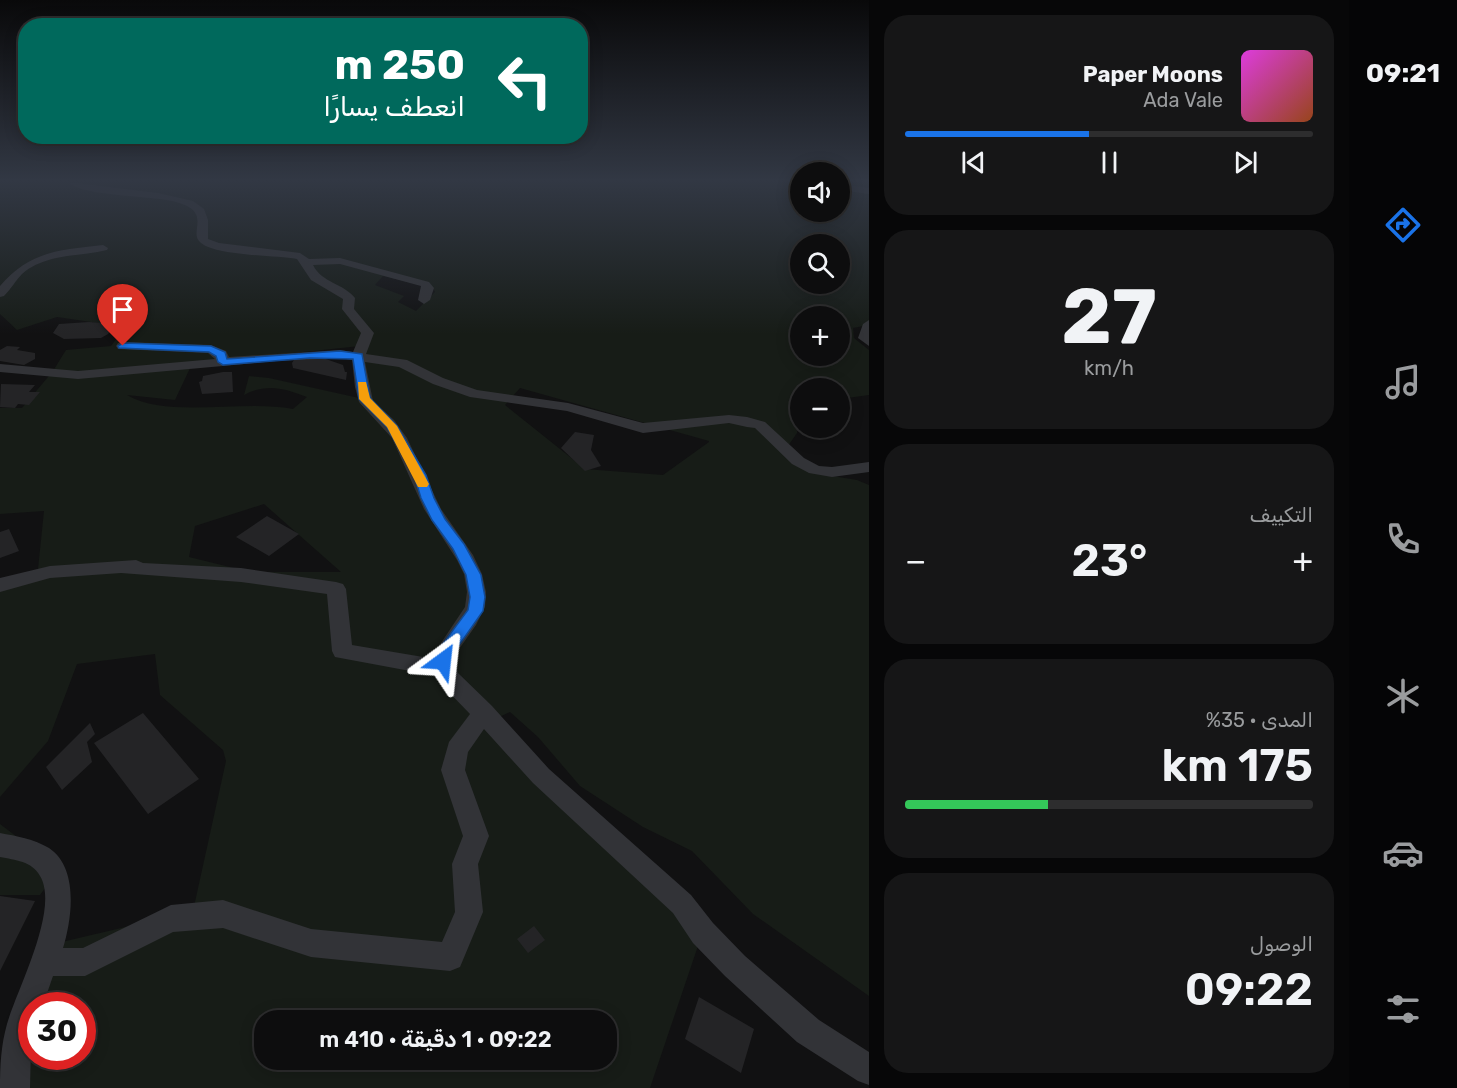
<!DOCTYPE html>
<html lang="ar">
<meta charset="utf-8">
<style>
body{margin:0;font-family:Rubik,Vazirmatn,sans-serif;background:#161617;color:#f1f3f6;direction:rtl;height:100vh;display:flex;flex-direction:column;font-size:22px;white-space:nowrap}
*{box-sizing:border-box;margin:0}
p{font-size:20px;color:#9a9c9e}
.icon{flex:none;width:33px;height:33px;fill:none;stroke:currentColor;stroke-width:2;stroke-linecap:round;stroke-linejoin:round}
.map{position:relative;flex:1;overflow:hidden;direction:ltr}
.sheet{display:flex;flex-direction:column;gap:15px;padding:15px;background:#070708;width:480px}
.sheet>*{flex:none}
.hud{position:absolute;left:18px;top:18px;width:570px;height:126px;border-radius:24px;box-shadow:0 3px 15px #0003,0 0 0 2px #2d2d2e;direction:rtl;background:#00695c;color:#fff;overflow:hidden}
.fabs{position:absolute;left:790px;top:162px;display:grid;gap:12px}
.fabs a{display:grid;place-items:center;width:60px;height:60px;border-radius:50%;background:#0d0d0e;box-shadow:0 3px 15px #0003,0 0 0 2px #2d2d2e;font-size:30px}
.speed{position:absolute;left:18px;top:992px;display:flex;gap:12px;font-size:30px;font-weight:700;text-align:center}
.speed>*{display:grid;place-content:center;width:78px;height:78px;border-radius:50%;background:#0d0d0e;box-shadow:0 3px 15px #0003,0 0 0 2px #2d2d2e;line-height:1}
.speed .limit{border:9px solid #d22;background:#fff;color:#111}
.pin{position:absolute;display:grid;place-items:center;width:51px;height:51px;color:#fff;margin:-62px -26px;border-radius:50% 50% 50% 0;rotate:-45deg;box-shadow:0 0 6px #0007}
.pin .icon{rotate:45deg}
.me{position:absolute;width:66px;margin:-33px;rotate:30deg;stroke-linejoin:round;filter:drop-shadow(0 0 4px #0008)}
.turn{display:flex;align-items:center;gap:21px;height:126px;padding:0 24px;font-size:27px}
.turn .icon{width:78px;height:78px;stroke-width:2.5}
.turn b{display:block;font-size:42px;line-height:51px}
.big{font-size:45px;font-weight:600;line-height:1.1}
.sheet .card{flex:1;display:flex;flex-direction:column;justify-content:center;gap:9px;min-width:0;padding:0 21px;border-radius:24px;background:#161617}
.sheet .dial{align-items:center;gap:0}
.dial b{font-size:78px;line-height:1}
.song{display:flex;align-items:center;gap:18px}
.cover{width:72px;height:72px;border-radius:9px;background:linear-gradient(135deg,hsl(300 70% 55%),hsl(20 70% 35%))}
.played{height:6px;border-radius:3px;background:linear-gradient(90deg,#1a73e8 45%,#2d2d2e 45%)}
.keys{display:flex;justify-content:space-around;direction:ltr}
.heat{display:flex;justify-content:space-between;align-items:center;font-size:33px;direction:ltr}
.charge{height:9px;border-radius:4px;background:linear-gradient(90deg,#34c759 35%,#2d2d2e 0)}
.trip{position:absolute;left:254px;top:1010px;width:363px;height:60px;border-radius:24px;background:#0d0d0e;box-shadow:0 3px 15px #0003,0 0 0 2px #2d2d2e;font-weight:600;line-height:60px;text-align:center;direction:rtl}
main{display:flex;flex:1;min-height:0}
.tabs{display:flex;flex-direction:column;width:108px;justify-content:space-around;align-items:center;background:#050506;color:#9a9c9e}
.tabs .icon{width:42px;height:42px}
.tabs .current{color:#1a73e8}
.tabs b{font-size:27px;color:#f1f3f6}
.map>svg:first-child{display:block}
</style>
<main>
<nav class="tabs">
<b>09:21</b>
<svg class="icon current" aria-label="directions" viewBox="0 0 24 24"><path d="M12 3l9 9-9 9-9-9zM9 14v-3h6M13 9l2 2-2 2"/></svg>
<svg class="icon" aria-label="music" viewBox="0 0 24 24"><path d="M9 18V5l10-2v13"/><circle cx="6" cy="18" r="3"/><circle cx="16" cy="16" r="3"/></svg>
<svg class="icon" aria-label="phone" viewBox="0 0 24 24"><path d="M5 4h4l2 5-3 2q2 4 5 5l2-3 5 2v4C11 20 4 13 5 4z"/></svg>
<svg class="icon" aria-label="climate" viewBox="0 0 24 24"><path d="M12 3v18M4 7l16 10M4 17L20 7"/></svg>
<svg class="icon" aria-label="car" viewBox="0 0 24 24"><path d="M5 17H2v-5l4-1 3-4h7l3 4 3 1v5h-3M9 17h6M6 11h13"/><circle cx="7" cy="17" r="2"/><circle cx="17" cy="17" r="2"/></svg>
<svg class="icon" aria-label="filters" viewBox="0 0 24 24"><path d="M4 7h16M4 17h16"/><circle cx="9" cy="7" r="2"/><circle cx="15" cy="17" r="2"/></svg>
</nav>
<section class="sheet">
<div class="card">
<div class="song"><i class="cover"></i><div><b>Paper Moons</b><p>Ada Vale</p></div></div>
<div class="played"></div>
<div class="keys"><svg class="icon" aria-label="previous" viewBox="0 0 24 24"><path d="M18 5L8 12l10 7zM5 5v14"/></svg><svg class="icon" aria-label="pause" viewBox="0 0 24 24"><path d="M8 5v14M16 5v14"/></svg><svg class="icon" aria-label="next" viewBox="0 0 24 24"><path d="M6 5l10 7-10 7zM19 5v14"/></svg></div>
</div>
<div class="card dial"><b>27</b><p>km/h</p></div>
<div class="card"><p>التكييف</p>
<div class="heat"><a>−</a><b class="big">23°</b><a>+</a></div>
</div>
<div class="card"><p>المدى · 35%</p><b class="big">175 km</b><div class="charge"></div></div>
<div class="card"><p>الوصول</p><b class="big">09:22</b></div>
</section>
<div class="map">
<svg width="869" height="1088" viewBox="0 0 869 1088">
<rect width="100%" height="100%" fill="#111112"/>
<path fill="#171c17" fill-rule="evenodd" d="M 0,182 L 801,182 L 801,212 L 840,212 L 840,182 L 869,182 L 869,325 L 853,328 L 854,338 L 869,350 L 869,395 L 840,399 L 840,388 L 801,388 L 797,433 L 788,446 L 820,474 L 857,480 L 869,485 L 869,996 L 753,914 L 692,851 L 643,827 L 580,786 L 538,737 L 510,712 L 488,722 L 701,937 L 650,1088 L 29,1088 L 26,1016 L 45,946 L 193,911 L 226,761 L 223,750 L 160,695 L 155,654 L 77,664 L 48,741 L 0,797 L 0,581 L 38,569 L 44,511 L 0,514 L 0,408 L 22,408 L 53,371 L 66,350 L 111,346 L 125,327 L 57,317 L 17,330 L 0,314 ZM 801,244 L 840,244 L 840,284 L 801,284 ZM 383,276 L 433,288 L 435,292 L 416,311 L 398,302 L 404,296 L 375,285 ZM 801,316 L 840,316 L 840,356 L 801,356 ZM 360,346 L 359,398 L 269,378 L 249,376 L 244,395 C 266,383 284,388 307,397 L 293,409 C 244,399 167,419 127,395 L 175,400 L 192,364 ZM 520,388 L 709,441 L 709,442 L 663,475 L 585,469 L 505,405 ZM 264,504 L 341,572 L 250,572 L 189,557 L 195,526 ZM 32,1005 L 82,1005 L 82,1056 L 32,1056 ZM 264,1020 L 606,1020 L 606,1059 L 264,1059 Z
M 0,824 L 59,869 L 40,895 L 0,895 Z"/>
<path fill="#242426" d="M 89,322 L 116,324 L 108,334 L 101,338 L 64,339 L 53,333 L 59,324 Z
M 7,346 L 20,347 L 17,350 L 35,353 L 35,359 L 24,365 L 0,361 L 0,350 Z
M 320,357 L 343,365 L 345,372 L 347,372 L 346,380 L 293,368 L 292,363 L 294,360 Z
M 223,372 L 232,372 L 233,392 L 202,394 L 199,382 L 202,381 L 203,376 Z
M 1,384 L 35,385 L 29,392 L 40,392 L 29,405 L 18,404 L 15,408 L 0,407 Z
M 575,432 L 594,435 L 591,450 L 601,466 L 585,471 L 561,448 Z
M 267,516 L 299,534 L 269,556 L 236,537 Z
M 9,529 L 19,551 L 0,558 L 0,532 Z
M 143,713 L 199,779 L 148,814 L 94,743 Z
M 90,723 L 95,734 L 87,742 L 92,762 L 62,790 L 46,767 Z
M 0,896 L 35,901 L 0,971 Z
M 534,926 L 545,940 L 528,953 L 517,939 Z
M 699,997 L 754,1029 L 741,1073 L 685,1039 Z"/>
<g fill="none" stroke-linecap="round" stroke-linejoin="round">
<path fill="#323337" fill-rule="evenodd" d="M 68,182 L 158,193 L 193,201 L 204,209 L 208,220 L 208,239 L 219,243 L 300,253 L 309,259 L 340,258 L 429,282 L 434,288 L 430,300 L 424,304 L 418,300 L 421,286 L 340,264 L 313,265 C 322,283 343,283 355,298 L 354,309 L 374,333 L 366,354 L 407,360 L 443,378 L 477,390 L 568,403 L 643,423 L 729,415 L 747,417 L 765,422 L 804,458 L 819,466 L 832,467 L 869,462 L 869,472 L 832,477 L 809,473 L 792,464 L 755,428 L 747,427 L 729,423 L 643,433 L 567,411 L 470,397 L 433,384 L 399,367 L 365,362 L 373,401 L 394,420 L 407,438 L 441,509 L 473,555 L 482,574 L 486,592 L 485,607 L 476,625 L 457,652 L 455,664 L 458,673 L 492,706 L 549,769 L 691,895 L 713,923 L 745,956 L 819,1020 L 869,1052 L 869,1085 L 858,1081 L 797,1042 L 725,976 L 693,943 L 673,913 L 533,783 L 484,729 L 468,752 L 465,770 L 489,836 L 478,864 L 483,912 L 460,967 L 450,971 L 311,957 L 223,928 L 173,932 L 85,976 L 53,976 L 43,1005 L 32,1005 L 30,1088 L 0,1088 C 0,1066 1,1045 7,1024 C 17,989 60,909 40,876 C 32,861 15,860 0,857 L 0,833 C 16,836 34,839 49,848 C 79,868 72,919 63,948 L 83,948 L 171,905 L 223,900 L 311,929 L 442,942 L 455,912 L 452,864 L 463,836 L 441,770 L 449,742 L 470,714 L 440,683 L 437,676 L 335,657 L 332,651 L 327,594 L 241,582 L 121,573 L 50,578 L 0,592 L 0,578 L 50,566 L 136,560 L 143,563 L 241,568 L 336,582 L 343,584 L 346,589 L 352,645 L 435,659 L 439,646 L 465,607 L 467,592 L 464,574 L 457,560 L 424,509 L 392,438 L 359,402 L 355,387 L 352,360 L 340,358 L 277,361 L 78,379 L 0,372 L 0,364 L 78,371 L 215,359 L 208,353 L 118,349 L 116,346 L 118,343 L 123,342 L 211,345 L 226,351 L 229,357 L 340,350 L 353,352 L 361,333 L 342,309 L 343,299 L 311,280 L 297,259 C 274,255 217,256 201,243 C 187,233 214,212 176,202 C 151,195 83,197 68,182 Z
M 840,184 L 869,188 L 869,194 L 840,190 Z
M 103,245 L 108,248 L 107,250 C 79,257 46,253 22,274 C 16,280 11,289 4,296 L 0,297 L 0,286 C 30,251 59,250 103,245 Z
M 869,320 L 869,346 L 858,338 L 863,324 Z"/>
</g>
<linearGradient id="sky" x2="0" y2="1"><stop stop-color="#09090a"/><stop offset="0.54" stop-color="#323844"/><stop offset="1" stop-color="#323844" stop-opacity="0"/></linearGradient>
<rect width="869" height="334" fill="url(#sky)"/>
<path fill="#1a73e8" stroke="#114b97" stroke-width="1.5" d="M 123,343 L 211,346 L 225,352 L 227,359 L 340,351 L 362,354 L 370,398 L 397,426 L 426,475 L 434,498 L 445,519 L 464,544 L 481,575 L 485,597 L 483,611 L 452,655 L 449,665 L 437,665 L 435,661 L 439,649 L 468,610 L 470,597 L 466,575 L 453,549 L 432,520 L 421,498 L 414,475 L 387,427 L 359,399 L 353,359 L 310,358 L 223,365 L 218,362 L 216,356 L 209,352 L 119,348 L 118,346 Z"/>
<path fill="#f59e0b" d="M 358,382 L 366,382 L 370,398 L 397,426 L 429,484 L 427,487 L 418,487 L 387,427 L 359,399 Z"/>
</svg>
<div class="fabs">
<a><svg class="icon" aria-label="sound" viewBox="0 0 24 24"><path d="M4 9h4l5-4v14l-5-4H4zM17 9q2 3 0 6"/></svg></a>
<a><svg class="icon" aria-label="search" viewBox="0 0 24 24"><circle cx="10" cy="10" r="6"/><path d="M15 15l6 6"/></svg></a>
<a>+</a>
<a>−</a>
</div>
<div class="speed"><div class="limit">30</div></div>
<div class="pin" style="left:123px;top:346px;background:#d93025"><svg class="icon" aria-label="arrive" viewBox="0 0 24 24"><path d="M6 21V4h12l-3 4 3 4H6"/></svg></div>
<svg class="me" style="left:443px;top:661px" viewBox="-20 -20 40 40"><path d="M0-17L14 15 0 8-14 15z" fill="#1a73e8" stroke="#fff" stroke-width="4"/></svg>
<div class="trip">09:22 · 1 دقيقة · 410 m</div>
<div class="hud">
<div class="turn"><svg class="icon" aria-label="left" viewBox="0 0 24 24"><path d="M17 20v-9H6M10 6l-5 5 5 5"/></svg><div><b>250 m</b>انعطف يسارًا</div></div>
</div>
</div>
</main>
